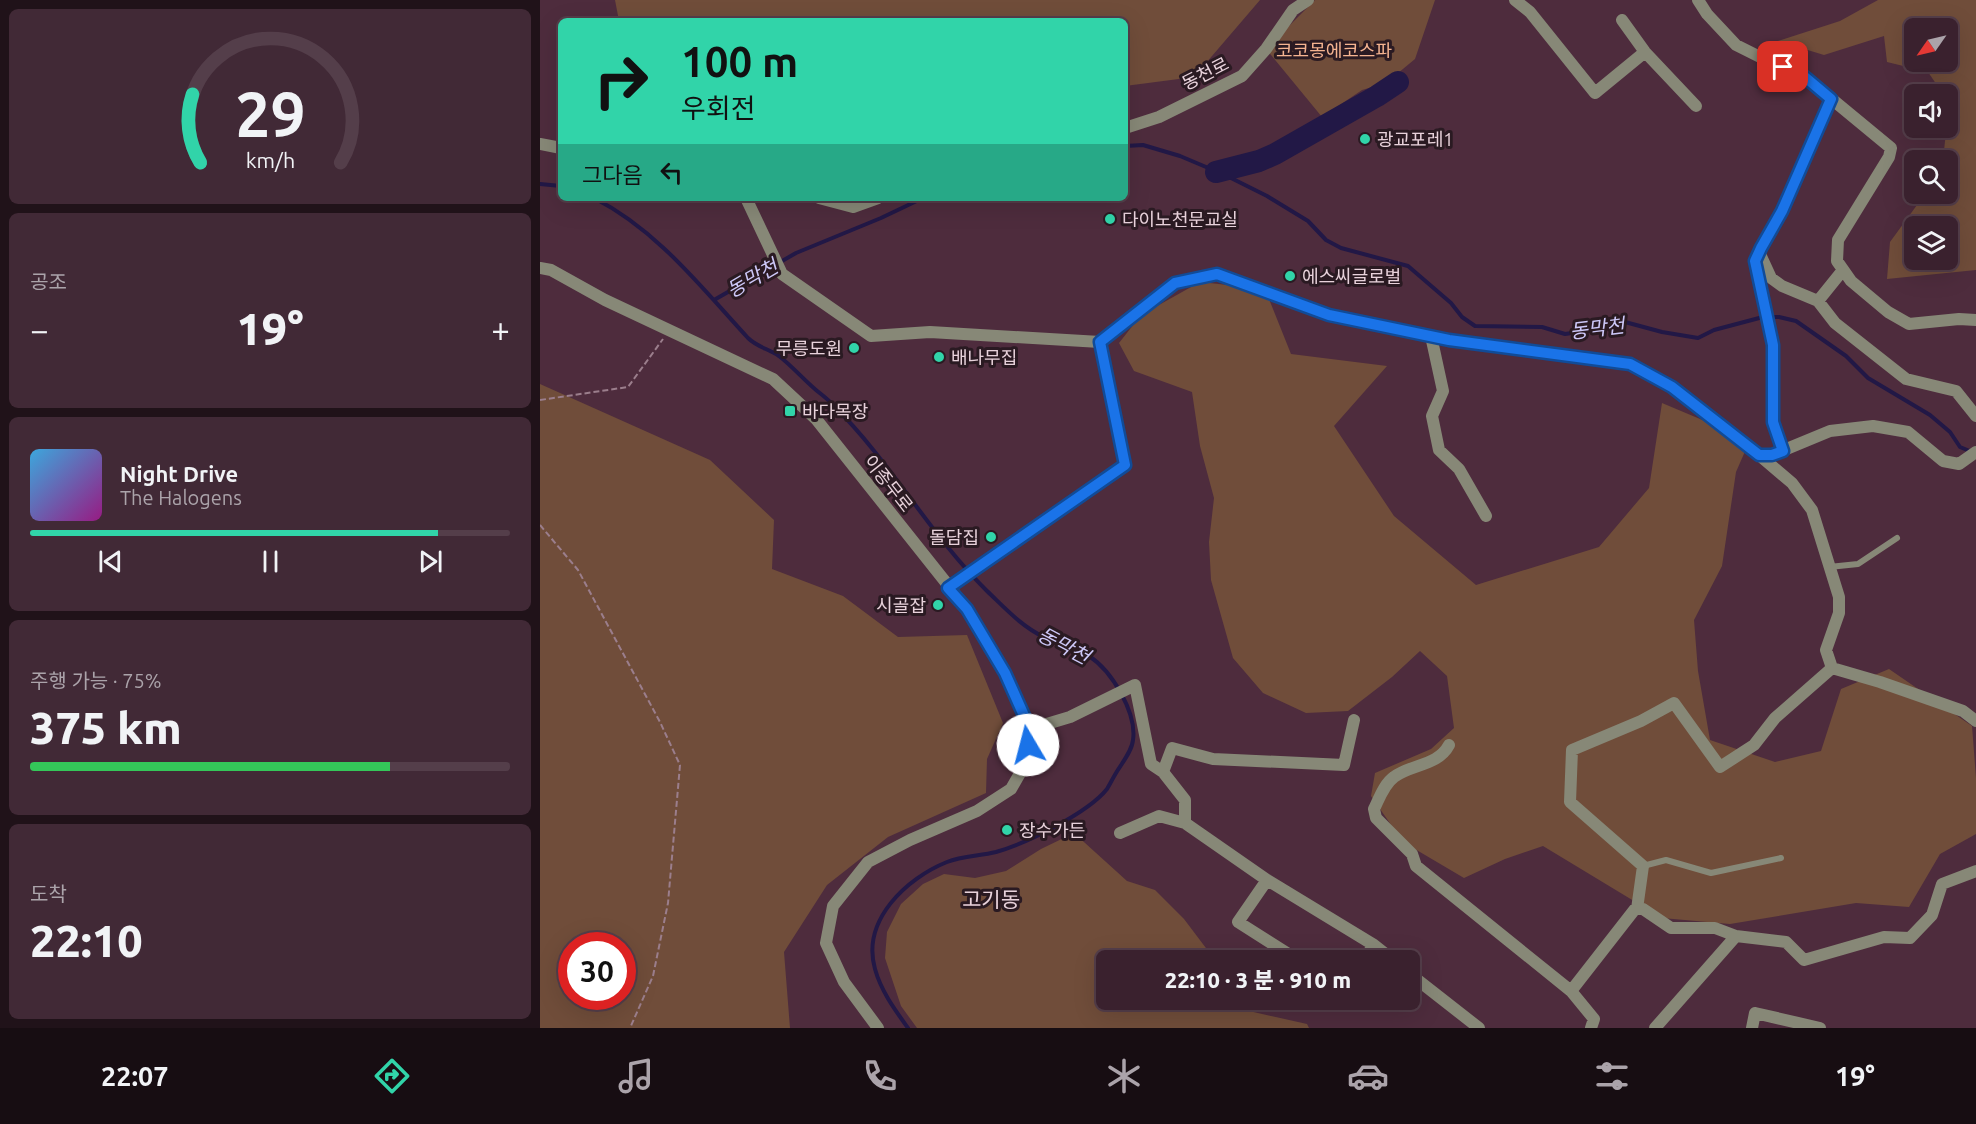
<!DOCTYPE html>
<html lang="ko">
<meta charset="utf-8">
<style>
body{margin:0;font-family:Ubuntu,"Noto Sans KR",sans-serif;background:#412936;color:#f1f3f6;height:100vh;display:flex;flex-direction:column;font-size:22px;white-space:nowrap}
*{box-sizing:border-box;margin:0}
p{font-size:20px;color:#aba3aa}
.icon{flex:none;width:33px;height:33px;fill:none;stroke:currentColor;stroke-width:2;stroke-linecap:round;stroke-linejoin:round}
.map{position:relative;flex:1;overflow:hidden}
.panel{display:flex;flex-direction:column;gap:9px;padding:9px;background:#201219;width:540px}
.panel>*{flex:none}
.guide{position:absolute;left:18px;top:18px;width:570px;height:183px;border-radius:9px;box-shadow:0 6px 24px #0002,0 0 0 2px #543e4a;background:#31d4a9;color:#111;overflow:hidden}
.needle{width:39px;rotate:236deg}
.fabs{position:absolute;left:1364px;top:18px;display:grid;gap:12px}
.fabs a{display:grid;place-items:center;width:54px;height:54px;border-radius:9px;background:#3a212e;box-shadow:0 6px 24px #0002,0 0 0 2px #543e4a;font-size:30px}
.speed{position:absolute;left:18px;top:932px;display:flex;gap:12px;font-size:30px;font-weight:700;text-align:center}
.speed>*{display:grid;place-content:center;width:78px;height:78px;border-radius:50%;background:#3a212e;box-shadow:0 6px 24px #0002,0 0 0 2px #543e4a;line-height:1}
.speed .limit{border:9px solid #d22;background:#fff;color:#111}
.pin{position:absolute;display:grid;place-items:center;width:51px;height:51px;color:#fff;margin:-26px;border-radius:12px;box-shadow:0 3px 9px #0006}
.me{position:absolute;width:66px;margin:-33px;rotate:352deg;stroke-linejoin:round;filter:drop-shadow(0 0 4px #0008)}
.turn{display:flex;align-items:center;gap:21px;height:126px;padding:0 24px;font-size:27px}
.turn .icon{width:78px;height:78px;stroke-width:2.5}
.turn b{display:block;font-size:42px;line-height:51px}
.then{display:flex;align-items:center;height:57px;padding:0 24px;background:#0003;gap:12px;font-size:22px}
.big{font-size:45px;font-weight:800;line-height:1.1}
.panel .card{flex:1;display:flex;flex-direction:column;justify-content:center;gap:9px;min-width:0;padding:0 21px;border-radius:9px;background:#412936}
.panel .dial{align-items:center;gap:0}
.dial svg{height:156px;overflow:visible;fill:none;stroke:#543e4a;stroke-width:7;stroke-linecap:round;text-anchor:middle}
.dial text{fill:#f1f3f6;stroke:none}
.song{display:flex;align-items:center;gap:18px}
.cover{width:72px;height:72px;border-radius:9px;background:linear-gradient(135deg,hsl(200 70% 55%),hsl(310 70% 35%))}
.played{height:6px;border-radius:3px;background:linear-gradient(90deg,#31d4a9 85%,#543e4a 85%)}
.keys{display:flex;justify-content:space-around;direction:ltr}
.heat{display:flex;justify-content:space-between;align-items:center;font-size:33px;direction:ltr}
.charge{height:9px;border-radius:4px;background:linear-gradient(90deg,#34c759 75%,#543e4a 0)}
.trip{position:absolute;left:556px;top:950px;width:324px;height:60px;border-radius:9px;background:#3a212e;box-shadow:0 6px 24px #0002,0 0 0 2px #543e4a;font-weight:800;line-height:60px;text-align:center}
.dock{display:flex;height:96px;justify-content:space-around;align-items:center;background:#170d12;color:#aba3aa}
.dock .icon{width:42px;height:42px}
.dock .current{color:#31d4a9}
.dock b{font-size:27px;color:#f1f3f6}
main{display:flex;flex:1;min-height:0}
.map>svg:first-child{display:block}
</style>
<main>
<section class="panel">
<div class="card dial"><svg viewBox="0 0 100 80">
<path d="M14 69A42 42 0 1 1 86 69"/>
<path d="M14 69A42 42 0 0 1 10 34" stroke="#31d4a9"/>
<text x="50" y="56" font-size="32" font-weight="700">29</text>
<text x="50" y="72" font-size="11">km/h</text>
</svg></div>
<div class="card"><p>공조</p>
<div class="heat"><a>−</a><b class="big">19°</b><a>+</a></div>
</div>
<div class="card">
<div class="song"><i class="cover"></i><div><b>Night Drive</b><p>The Halogens</p></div></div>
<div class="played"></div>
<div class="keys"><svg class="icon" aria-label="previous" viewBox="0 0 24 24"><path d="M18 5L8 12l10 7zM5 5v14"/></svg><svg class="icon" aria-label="pause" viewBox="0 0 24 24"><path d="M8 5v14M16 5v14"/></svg><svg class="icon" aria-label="next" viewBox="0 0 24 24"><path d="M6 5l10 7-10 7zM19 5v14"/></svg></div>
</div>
<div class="card"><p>주행 가능 · 75%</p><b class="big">375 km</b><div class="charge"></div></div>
<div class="card"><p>도착</p><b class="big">22:10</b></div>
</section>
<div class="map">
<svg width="1436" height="1028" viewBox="0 0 1436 1028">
<rect width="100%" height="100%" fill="#4e2c3d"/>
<path fill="#704d3a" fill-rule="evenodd" d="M 75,0 L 720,0 L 654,77 L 585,86 L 585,21 L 79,21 Z
M 775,0 L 895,0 L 875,59 L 846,83 L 822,90 L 782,117 L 726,49 Z
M 1338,0 L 1436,0 L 1436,270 L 1347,279 L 1350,242 L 1385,194 L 1407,194 L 1407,160 L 1403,160 L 1409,104 L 1407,94 L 1403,94 L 1388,72 L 1347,62 L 1344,36 L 1284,55 L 1238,41 L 1300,21 ZM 1407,28 L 1407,62 L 1374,62 L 1374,28 ZM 1407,226 L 1407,260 L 1374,260 L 1374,226 Z
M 660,282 L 725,289 L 751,354 L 847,366 L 794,426 L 854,516 L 936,585 L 1059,547 L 1109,488 L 1122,403 L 1210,440 L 1196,472 L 1182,566 L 1154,620 L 1158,671 L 1170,740 L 1235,762 L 1281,751 L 1301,689 L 1349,669 L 1432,726 L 1436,778 L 1436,834 L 1400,854 L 1369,907 L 1316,903 L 1190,924 L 1122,918 L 1003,846 L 965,859 L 924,878 L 863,842 L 831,796 L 835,773 L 891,749 L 914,728 L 907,676 L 880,651 L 852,677 L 808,711 L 766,713 L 723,693 L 693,658 L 671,580 L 669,542 L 674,498 L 660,446 L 652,392 L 594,371 L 579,343 L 601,315 Z
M 0,384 L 170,460 L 234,520 L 232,569 L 303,596 L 358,637 L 427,635 L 463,723 L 447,759 L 446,793 L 348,837 L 287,885 L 244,952 L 250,1028 L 0,1028 ZM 32,945 L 82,945 L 82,996 L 32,996 Z
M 534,833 L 587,881 L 615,890 L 644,919 L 675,960 L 567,960 L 567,999 L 701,999 L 709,1011 L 767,1024 L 769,1028 L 377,1028 L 361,1006 L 345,958 L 347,932 L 361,904 L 383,884 L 404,874 L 435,878 L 466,871 L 501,849 Z"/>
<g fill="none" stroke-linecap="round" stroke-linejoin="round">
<path stroke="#221846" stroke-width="4" d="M 585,146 L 603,145 L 640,156 L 685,175 L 727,196 L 768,221 L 786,240 L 801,248 L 868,266 L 911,303 L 922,317 L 935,326 L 1002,327 L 1025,334 L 1046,331 L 1069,323 L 1085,322 L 1122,332 L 1158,338 L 1174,330 L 1223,317 L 1239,317 L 1256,321 L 1306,356 L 1328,378 L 1390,415 L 1410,432 L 1420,447 L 1432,452
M 0,184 L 21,186
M 54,198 C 117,230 161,287 208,338 C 217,347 229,349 239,356 C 253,367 263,379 276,390 C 282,395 289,400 294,406 C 351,462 390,535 447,591 C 464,607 482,627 504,637 C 518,644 536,647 549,656 C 572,671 597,713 593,740 C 592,751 582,763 576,773 C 573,778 570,784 567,789 C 548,813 485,844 456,852 C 440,856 422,856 407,862 C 367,878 321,920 335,969 C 341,991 355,1010 368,1028
M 174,300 L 256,253 L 341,218 L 383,198"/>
<path stroke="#221846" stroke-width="22" d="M 676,172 L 719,161 L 735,154 L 837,96 L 858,82"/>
<path stroke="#9b7e8c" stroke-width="2" stroke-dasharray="6 3" stroke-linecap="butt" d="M 0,400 L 88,387 L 123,339
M 0,525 L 38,570 L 120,722 L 140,765 L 128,903 L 113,976 L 90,1028"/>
<path stroke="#878877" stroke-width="6" d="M 1289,567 L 1318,564 L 1357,538
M 1103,866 L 1126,860 L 1171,873 L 1241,858"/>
<path stroke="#878877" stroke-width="12" d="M 975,0 L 990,12 L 1055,93 L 1105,52
M 1158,0 L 1167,14 L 1196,45 L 1228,61 L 1259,72 L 1351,148 L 1349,157 L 1298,240 L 1297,261 L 1311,281 L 1348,312 L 1369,324 L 1419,319 L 1436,320
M 1082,20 L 1105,52 L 1156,106
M 585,128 L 619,117 L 702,76 L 726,49 L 753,10 L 768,0
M 0,144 L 21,148
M 206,198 L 242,274 L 331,336 L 390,332 L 560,342 L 635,283 L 677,274 L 789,315 L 909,340 L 1090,364 L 1132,387 L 1219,455 L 1232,455 L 1290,431 L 1333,426 L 1368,432 L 1403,461 L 1419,464 L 1436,452
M 279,198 L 313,207 L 338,198
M 1219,252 L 1231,278 L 1242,286 L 1278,301
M 0,268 L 11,270 L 65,300 L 233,379 L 276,419 L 427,609 L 465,673 L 490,729 L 487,761 L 471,789 L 437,811 L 370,840 L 328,862 L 293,906 L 286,943 L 304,982 L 338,1028
M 1303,270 L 1278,301 L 1295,323 L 1366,379 L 1416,391 L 1436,416
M 891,336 L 903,391 L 892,416 L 899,450 L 919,469 L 946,516
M 1243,451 L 1233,422 L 1233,345 L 1215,261 L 1221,248 L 1242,211 L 1291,99
M 1219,455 L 1252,483 L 1272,510 L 1299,597 L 1299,613 L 1286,650 L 1292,668 L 1340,682 L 1423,711 L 1436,721
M 408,588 L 585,465 L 560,342
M 814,720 L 804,765 L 673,759 L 632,748 L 623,772 L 645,800 L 645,823 L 727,880 L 834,945 L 853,960
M 490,729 L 530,717 L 595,685 L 611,764 L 623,772
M 909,745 C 898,766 871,764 854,777 C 844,784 839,799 834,809 L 836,818 L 872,854 L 876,866 L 1031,991 L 1095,909 L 1103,909 L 1131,928 L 1175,928 L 1196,936
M 580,833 L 619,816 L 645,823
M 727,880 L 698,922 L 758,960
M 1097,909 L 1103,866 L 1030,802 L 1032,750 L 1101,721 L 1134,703 L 1180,767 L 1214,745 L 1235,718 L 1292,668
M 823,960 L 834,945
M 870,974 L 939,1028
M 1031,991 L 1054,1019 L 1051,1028
M 1115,1028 L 1196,936 L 1246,942 L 1264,960 L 1344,937 L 1370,938 L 1392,915 L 1402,884 L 1436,871
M 1212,1028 L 1215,1013 L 1280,1028"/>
</g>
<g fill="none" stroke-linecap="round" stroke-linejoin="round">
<defs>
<path id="route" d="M 488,745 L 490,729 L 465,673 L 427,609 L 408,588 L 585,465 L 560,342 L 635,283 L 677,274 L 789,315 L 909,340 L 1090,364 L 1132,387 L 1219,455 L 1232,455 L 1243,451 L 1233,422 L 1233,345 L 1215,261 L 1221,248 L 1242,211 L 1291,99 L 1259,72 L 1243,67"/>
</defs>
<use href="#route" stroke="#114b97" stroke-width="15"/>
<use href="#route" stroke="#1a73e8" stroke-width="10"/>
</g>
<g fill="#31d4a9" stroke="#2a1a22" stroke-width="2">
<circle cx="825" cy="139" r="6"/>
<circle cx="570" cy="219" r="6"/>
<circle cx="750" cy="276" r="6"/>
<circle cx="314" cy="348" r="6"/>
<circle cx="399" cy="357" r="6"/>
<rect x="244" y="405" width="12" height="12" rx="3"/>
<circle cx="451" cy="537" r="6"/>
<circle cx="398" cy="605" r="6"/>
<circle cx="467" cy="830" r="6"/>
</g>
<g text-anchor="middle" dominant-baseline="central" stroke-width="6" stroke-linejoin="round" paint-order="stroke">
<g font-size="18" fill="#f5b491" stroke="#2a1a22">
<text x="794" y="50">코코몽에코스파</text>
</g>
<g font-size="18" fill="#e8d2db" stroke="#2a1a22">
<text transform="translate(665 73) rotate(-27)">동천로</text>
<text transform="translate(349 483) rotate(52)">이종무로</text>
</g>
<g font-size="18" fill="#e8d2db" stroke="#2a1a22" text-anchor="start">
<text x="837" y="139">광교포레1</text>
<text x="582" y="219">다이노천문교실</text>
<text x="762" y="276">에스씨글로벌</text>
<text x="302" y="348" text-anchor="end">무릉도원</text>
<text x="411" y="357">배나무집</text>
<text x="262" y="411">바다목장</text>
<text x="439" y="537" text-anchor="end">돌담집</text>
<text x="386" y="605" text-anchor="end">시골잡</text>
<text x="479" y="830">장수가든</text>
</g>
<g font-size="20" font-style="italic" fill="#cdc8f8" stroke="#2a1a22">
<text transform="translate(212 278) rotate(-30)">동막천</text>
<text transform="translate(1057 328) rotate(-7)">동막천</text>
<text transform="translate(524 645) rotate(28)">동막천</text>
</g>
<g font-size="21" fill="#e8d2db" stroke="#2a1a22">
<text x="451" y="899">고기동</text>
</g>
</g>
</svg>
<div class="fabs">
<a><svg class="needle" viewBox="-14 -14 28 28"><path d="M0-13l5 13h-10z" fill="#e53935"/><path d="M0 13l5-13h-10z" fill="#aba3aa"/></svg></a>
<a><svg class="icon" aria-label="sound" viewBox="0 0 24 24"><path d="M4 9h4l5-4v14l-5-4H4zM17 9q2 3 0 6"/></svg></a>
<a><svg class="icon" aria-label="search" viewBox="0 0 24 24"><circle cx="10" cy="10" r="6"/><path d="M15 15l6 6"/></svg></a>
<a><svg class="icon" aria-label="layers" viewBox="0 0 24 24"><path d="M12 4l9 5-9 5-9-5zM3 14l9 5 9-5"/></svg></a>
</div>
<div class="speed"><div class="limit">30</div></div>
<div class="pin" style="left:1243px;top:67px;background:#d93025"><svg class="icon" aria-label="arrive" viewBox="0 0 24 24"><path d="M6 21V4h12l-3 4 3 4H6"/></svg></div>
<svg class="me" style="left:488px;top:745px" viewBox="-20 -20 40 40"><circle r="19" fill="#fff"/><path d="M0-13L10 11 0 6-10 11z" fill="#1a73e8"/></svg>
<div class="trip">22:10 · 3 분 · 910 m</div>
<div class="guide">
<div class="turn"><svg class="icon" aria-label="right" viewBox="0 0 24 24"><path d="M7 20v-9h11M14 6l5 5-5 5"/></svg><div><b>100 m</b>우회전</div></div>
<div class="then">그다음<svg class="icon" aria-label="left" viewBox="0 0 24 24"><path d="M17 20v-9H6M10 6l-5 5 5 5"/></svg></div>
</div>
</div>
</main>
<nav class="dock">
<b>22:07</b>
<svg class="icon current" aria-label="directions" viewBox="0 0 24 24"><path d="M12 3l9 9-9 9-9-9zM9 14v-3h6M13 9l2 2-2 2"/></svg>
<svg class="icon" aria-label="music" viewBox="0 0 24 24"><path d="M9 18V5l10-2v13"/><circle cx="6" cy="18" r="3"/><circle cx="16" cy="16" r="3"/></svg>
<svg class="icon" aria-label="phone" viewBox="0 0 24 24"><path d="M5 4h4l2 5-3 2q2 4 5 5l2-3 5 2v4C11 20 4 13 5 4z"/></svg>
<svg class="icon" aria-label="climate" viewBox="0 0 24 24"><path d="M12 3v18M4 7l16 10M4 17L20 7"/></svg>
<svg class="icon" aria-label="car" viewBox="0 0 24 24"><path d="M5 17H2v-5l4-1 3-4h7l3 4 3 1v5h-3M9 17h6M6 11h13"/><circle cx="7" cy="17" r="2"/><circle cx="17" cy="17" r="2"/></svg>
<svg class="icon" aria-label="filters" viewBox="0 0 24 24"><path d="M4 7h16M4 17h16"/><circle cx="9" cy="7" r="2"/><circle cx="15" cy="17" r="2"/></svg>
<b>19°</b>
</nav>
